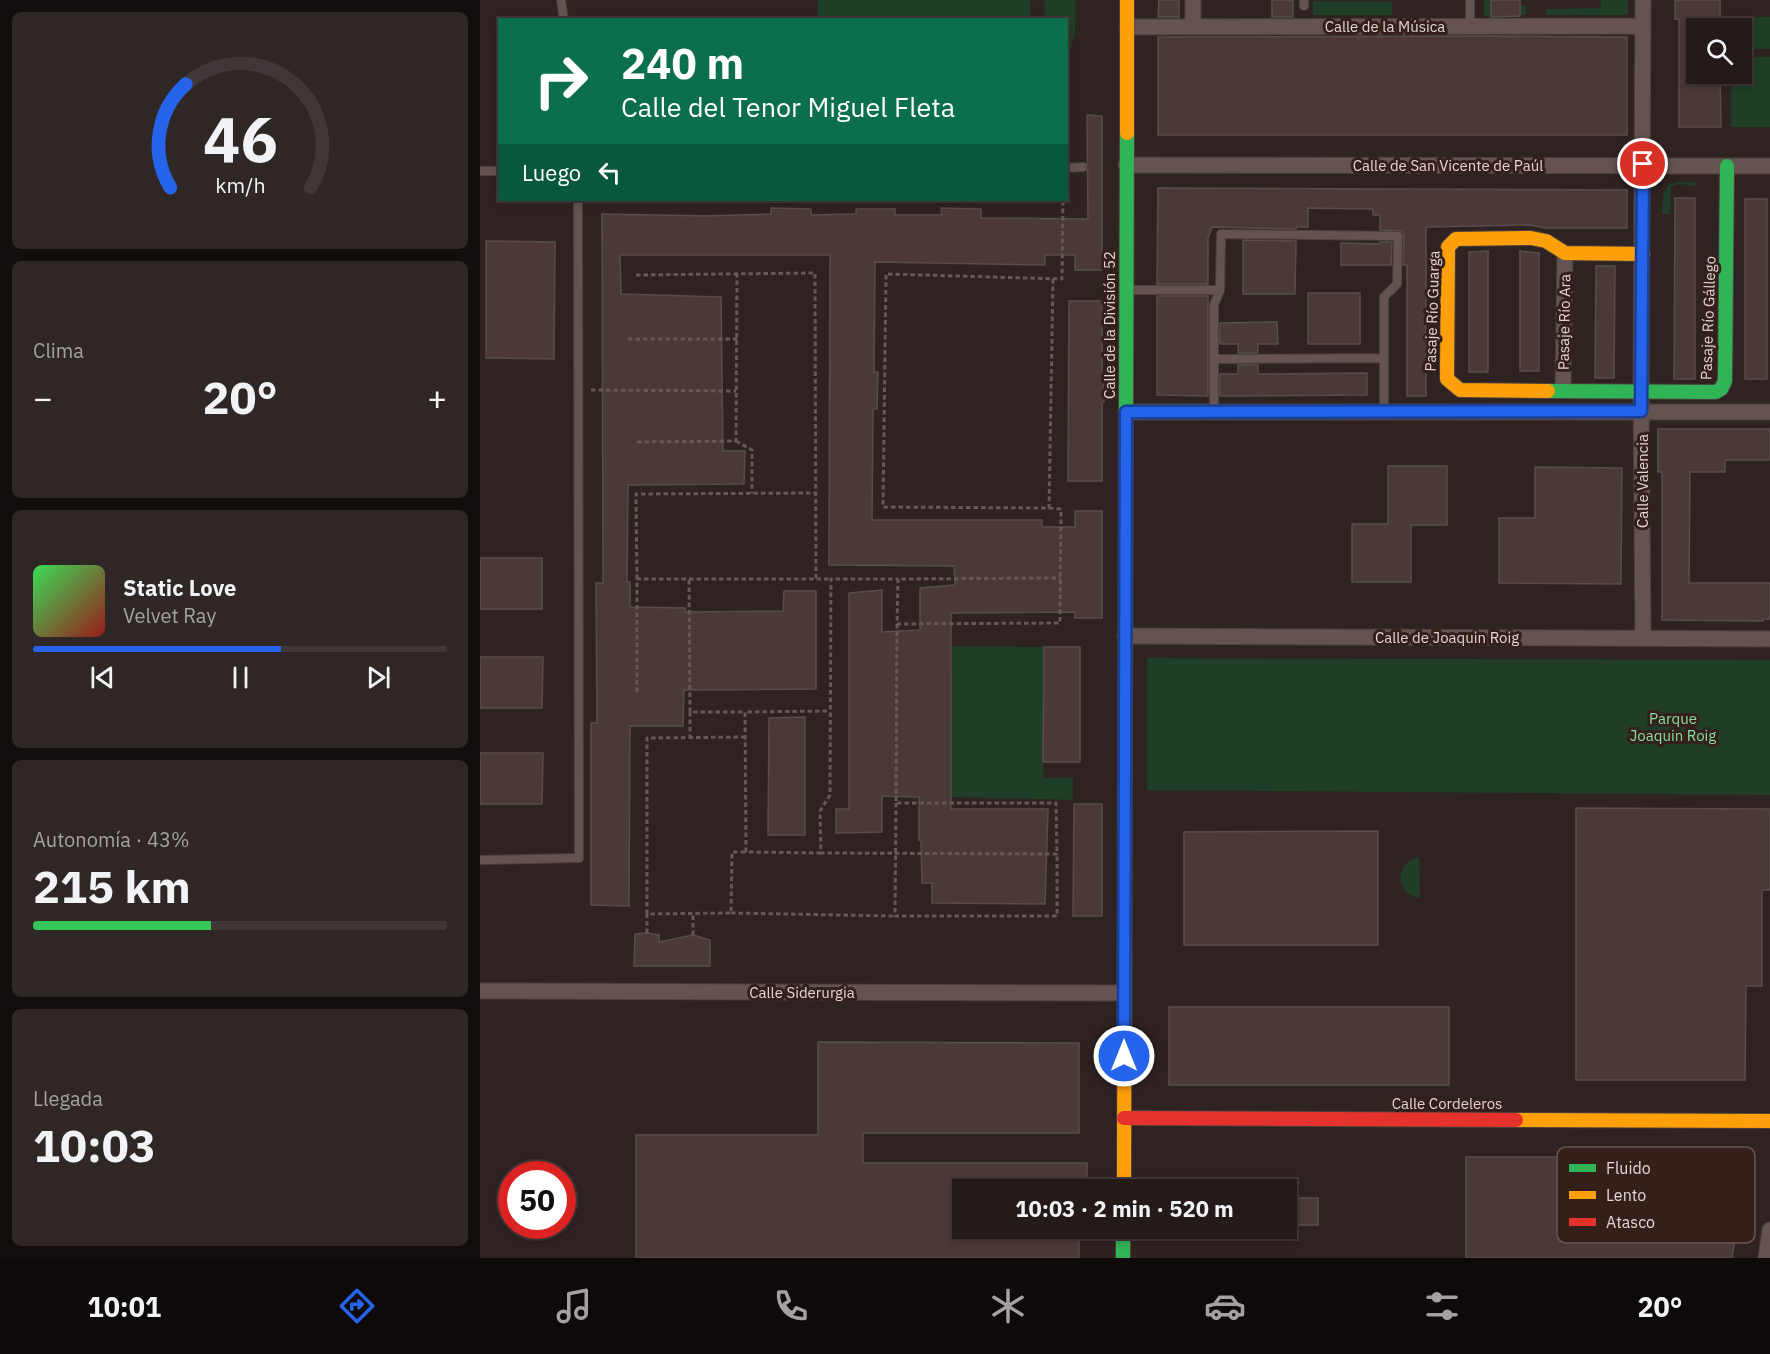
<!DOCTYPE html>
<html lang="es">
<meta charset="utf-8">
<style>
body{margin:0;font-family:"IBM Plex Sans",sans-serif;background:#2f2726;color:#f1f3f6;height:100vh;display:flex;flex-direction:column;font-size:22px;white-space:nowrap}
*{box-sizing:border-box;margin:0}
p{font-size:20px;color:#a3a1a2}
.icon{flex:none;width:33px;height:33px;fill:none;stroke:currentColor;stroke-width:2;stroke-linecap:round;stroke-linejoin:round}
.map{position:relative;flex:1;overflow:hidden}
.drawer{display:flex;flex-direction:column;gap:12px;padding:12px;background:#130e0e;width:480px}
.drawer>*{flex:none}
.banner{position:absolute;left:18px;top:18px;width:570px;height:183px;border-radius:0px;box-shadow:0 3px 9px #0003,0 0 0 2px #403838;background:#0b6e4f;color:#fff;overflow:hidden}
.tools{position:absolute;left:1206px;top:18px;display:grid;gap:12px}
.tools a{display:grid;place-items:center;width:66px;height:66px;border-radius:0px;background:#231a19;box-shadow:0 3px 9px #0003,0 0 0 2px #403838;font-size:30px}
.speed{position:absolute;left:18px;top:1161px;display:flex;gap:12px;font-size:30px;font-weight:700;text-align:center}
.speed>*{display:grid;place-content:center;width:78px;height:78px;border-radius:50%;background:#231a19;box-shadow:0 3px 9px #0003,0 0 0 2px #403838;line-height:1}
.speed .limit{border:9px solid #d22;background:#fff;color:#111}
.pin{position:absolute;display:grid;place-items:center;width:51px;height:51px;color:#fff;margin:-26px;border:3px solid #fff;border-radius:50%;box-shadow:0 2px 6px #0007}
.me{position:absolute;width:66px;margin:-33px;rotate:0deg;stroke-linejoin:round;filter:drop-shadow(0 0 4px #0008)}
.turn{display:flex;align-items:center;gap:21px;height:126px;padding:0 24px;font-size:27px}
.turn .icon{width:78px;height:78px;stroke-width:2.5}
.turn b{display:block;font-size:42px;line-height:51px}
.then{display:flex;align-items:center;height:57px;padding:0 24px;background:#0003;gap:12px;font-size:22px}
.big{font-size:45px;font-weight:700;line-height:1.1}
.drawer .card{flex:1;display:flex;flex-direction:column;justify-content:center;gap:9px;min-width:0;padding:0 21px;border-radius:9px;background:#2f2726}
.drawer .dial{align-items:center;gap:0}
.dial svg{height:156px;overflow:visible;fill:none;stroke:#403838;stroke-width:7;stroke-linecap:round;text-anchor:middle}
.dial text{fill:#f1f3f6;stroke:none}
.song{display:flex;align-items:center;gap:18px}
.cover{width:72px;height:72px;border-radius:9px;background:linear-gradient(135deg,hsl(130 70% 55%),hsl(0 70% 35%))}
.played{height:6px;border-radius:3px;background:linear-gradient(90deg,#2563eb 60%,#403838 60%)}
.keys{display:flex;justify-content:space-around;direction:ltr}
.heat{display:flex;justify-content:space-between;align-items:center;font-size:33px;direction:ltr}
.charge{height:9px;border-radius:4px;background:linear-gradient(90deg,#34c759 43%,#403838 0)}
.trip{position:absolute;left:472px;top:1179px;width:345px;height:60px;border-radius:0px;background:#231a19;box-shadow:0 3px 9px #0003,0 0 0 2px #403838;font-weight:700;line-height:60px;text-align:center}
.tab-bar{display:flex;height:96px;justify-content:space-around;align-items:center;background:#0e0a0a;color:#a3a1a2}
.tab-bar .icon{width:42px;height:42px}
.tab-bar .selected{color:#2563eb}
.tab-bar b{font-size:27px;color:#f1f3f6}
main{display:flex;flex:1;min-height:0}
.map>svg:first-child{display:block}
</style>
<main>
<section class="drawer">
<div class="card dial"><svg viewBox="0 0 100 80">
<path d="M14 69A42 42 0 1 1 86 69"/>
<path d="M14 69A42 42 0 0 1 22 16" stroke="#2563eb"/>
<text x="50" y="56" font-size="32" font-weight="700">46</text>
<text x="50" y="72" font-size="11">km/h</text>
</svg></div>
<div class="card"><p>Clima</p>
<div class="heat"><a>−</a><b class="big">20°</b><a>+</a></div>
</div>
<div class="card">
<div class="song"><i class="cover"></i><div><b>Static Love</b><p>Velvet Ray</p></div></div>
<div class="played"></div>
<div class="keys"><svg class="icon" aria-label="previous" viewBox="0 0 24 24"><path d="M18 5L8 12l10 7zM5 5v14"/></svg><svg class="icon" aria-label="pause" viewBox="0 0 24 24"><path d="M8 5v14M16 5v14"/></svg><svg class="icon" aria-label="next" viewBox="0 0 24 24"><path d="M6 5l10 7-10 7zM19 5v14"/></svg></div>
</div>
<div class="card"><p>Autonomía · 43%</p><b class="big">215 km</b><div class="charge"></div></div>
<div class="card"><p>Llegada</p><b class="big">10:03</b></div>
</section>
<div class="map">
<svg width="1290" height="1258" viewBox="0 0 1290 1258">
<rect width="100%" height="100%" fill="#2f2321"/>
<path fill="#1f3d27" d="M 338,0 L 550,0 L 550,19 L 338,19 Z
M 565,0 L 595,0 L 595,33 L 587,63 L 586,20 L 565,19 Z
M 1004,0 L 1011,0 L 1011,13 L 1040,13 L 1040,5 L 1046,5 L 1046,15 L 1004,16 Z
M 1121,0 L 1148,0 L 1148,15 L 1066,15 L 1066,9 L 1121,8 Z
M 833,1 L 912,2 L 912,15 L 833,15 Z
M 1247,17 L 1290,17 L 1290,49 L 1262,49 L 1262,28 L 1247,28 Z
M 1262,57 L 1290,57 L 1290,127 L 1251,127 L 1251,74 L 1262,74 Z
M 1199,182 L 1216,182 L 1216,186 L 1200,184 L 1191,186 L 1190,214 L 1182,214 L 1183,194 L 1190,184 Z
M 472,646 L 564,647 L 563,778 L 593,778 L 593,800 L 471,797 Z
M 667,658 L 1290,660 L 1290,795 L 667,790 Z
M 939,857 L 940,898 C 914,895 914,862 939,857 Z"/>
<path fill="#4b3937" stroke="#574d4b" stroke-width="1.5" d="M 679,0 L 699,0 L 699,17 L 678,17 Z
M 792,0 L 813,0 L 813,17 L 792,17 Z
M 1011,0 L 1040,0 L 1040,16 L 1011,17 Z
M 1195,0 L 1240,0 L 1240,28 L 1216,28 L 1216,74 L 1240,74 L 1241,127 L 1199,127 L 1199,19 L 1195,19 Z
M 1011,36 L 1147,37 L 1147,135 L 678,135 L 678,37 Z
M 607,115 L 622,116 L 622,270 L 595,270 L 595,255 L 565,255 L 565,265 L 395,262 L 394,372 L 398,372 L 397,409 L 393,409 L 392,520 L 562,520 L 562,527 L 595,527 L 595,511 L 622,511 L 622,618 L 595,618 L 595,612 L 471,613 L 471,809 L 568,809 L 565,904 L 452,903 L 452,883 L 442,883 L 441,840 L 439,840 L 439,797 L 402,796 L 402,832 L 356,833 L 356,809 L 369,809 L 369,593 L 402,590 L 402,632 L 440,630 L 440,588 L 475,585 L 474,566 L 349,565 L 350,255 L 140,255 L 141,294 L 241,297 L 243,451 L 265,451 L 264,484 L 148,485 L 147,582 L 150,582 L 150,607 L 205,608 L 205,612 L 303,611 L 304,591 L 336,591 L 336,689 L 204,690 L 203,726 L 150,726 L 149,906 L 111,905 L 111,723 L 117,723 L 116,583 L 123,583 L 122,214 L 228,216 L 291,214 L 291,208 L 331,209 L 331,215 L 376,214 L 376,209 L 415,209 L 415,215 L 462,215 L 461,208 L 501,209 L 501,218 L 608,219 Z
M 678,188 L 1147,190 L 1147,228 L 1064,228 L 1051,225 L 946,227 L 946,396 L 927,396 L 927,265 L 923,265 L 924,236 L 922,231 L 900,230 L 900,215 L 893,215 L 893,209 L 828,208 L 828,227 L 817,227 L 816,229 L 732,227 L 728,238 L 728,284 L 677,284 Z
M 1195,198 L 1215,198 L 1215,379 L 1194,379 Z
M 1265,199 L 1287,199 L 1287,379 L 1265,379 Z
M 763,240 L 816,241 L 815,294 L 763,294 Z
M 6,241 L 75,242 L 74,359 L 6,358 Z
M 900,242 L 912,242 L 911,265 L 861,265 L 861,243 L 900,244 Z
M 1008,251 L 1008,372 L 989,372 L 989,252 Z
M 1040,251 L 1059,253 L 1059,371 L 1040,371 Z
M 1116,266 L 1135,266 L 1134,378 L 1115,378 Z
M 828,293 L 880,293 L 880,344 L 828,344 Z
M 677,296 L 728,296 L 728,396 L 677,395 Z
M 589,301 L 622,301 L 622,379 L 624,378 L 624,402 L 622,402 L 622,481 L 588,481 Z
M 797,322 L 798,344 L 778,344 L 778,353 L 758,353 L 758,344 L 740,344 L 740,323 Z
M 758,365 L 778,365 L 778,374 L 887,373 L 887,395 L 740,396 L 740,374 L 758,374 Z
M 1178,429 L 1290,429 L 1290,460 L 1245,460 L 1245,472 L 1210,472 L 1209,583 L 1290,583 L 1290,619 L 1283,619 L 1283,621 L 1182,620 L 1182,472 L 1178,472 Z
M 908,466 L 967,466 L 967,525 L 931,525 L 931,582 L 872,582 L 872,524 L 908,524 Z
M 1055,467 L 1142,468 L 1141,584 L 1019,583 L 1019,518 L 1055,518 Z
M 0,558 L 62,558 L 62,609 L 0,609 Z
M 564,647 L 600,647 L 600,762 L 563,762 Z
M 0,657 L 63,657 L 62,708 L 0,708 Z
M 325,717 L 325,835 L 288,835 L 289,718 Z
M 0,753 L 63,753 L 62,804 L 0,804 Z
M 594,804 L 622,804 L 622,916 L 593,916 Z
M 1096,808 L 1290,809 L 1290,890 L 1282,890 L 1282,986 L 1266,986 L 1265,1080 L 1096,1080 Z
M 898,831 L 898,945 L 704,945 L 704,832 Z
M 167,933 L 179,935 L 179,942 L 213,935 L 230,940 L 230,966 L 154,966 L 155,934 Z
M 689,1007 L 969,1007 L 969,1085 L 689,1085 Z
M 338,1042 L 599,1043 L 599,1133 L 383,1133 L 383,1163 L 607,1163 L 607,1190 L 483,1190 L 483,1228 L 599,1228 L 599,1258 L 156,1258 L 156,1135 L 338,1135 Z
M 1132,1154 L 1268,1155 L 1252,1258 L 986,1258 L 986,1157 L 1132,1157 Z
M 807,1198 L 838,1198 L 838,1225 L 807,1225 Z"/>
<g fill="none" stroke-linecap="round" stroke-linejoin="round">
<defs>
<path id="lane" d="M 81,0 L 84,20
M 824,0 L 824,6
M 990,0 L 990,26
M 586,168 L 603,167
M 0,171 L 20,171
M 648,290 L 740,290
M 734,359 L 904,358
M 734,411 L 734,305 L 740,290 L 741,234 L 918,236 L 917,284 L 904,297 L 904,411
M 0,860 L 99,858 L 98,200"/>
<path id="street" d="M 713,0 L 713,27
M 647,27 L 1163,26
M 646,165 L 1290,166
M 1083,390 L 1085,253
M 646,412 L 1290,412
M 645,636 L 1290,639
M 1163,637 L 1161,391 L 1163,0
M 0,991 L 644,993
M 1286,1258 L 1290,1230"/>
<path id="fast" d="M 1068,391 L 1236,392 L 1241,389 L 1245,381 L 1247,166
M 646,415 L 647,133
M 643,1228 L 643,1258"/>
<path id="slow" d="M 647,133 L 647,0
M 1068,391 L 980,390 L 967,379 L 968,247 L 976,239 L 1051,238 L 1066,241 L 1085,253 L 1163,254
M 1036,1120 L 1290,1121
M 644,1190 L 645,766"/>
<path id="jam" d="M 645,766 L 646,415
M 644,1118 L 1036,1120"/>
</defs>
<use href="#lane" stroke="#4b403e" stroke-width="10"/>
<use href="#street" stroke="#4b403e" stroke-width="17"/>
<use href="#fast" stroke="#4b403e" stroke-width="16"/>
<use href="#slow" stroke="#4b403e" stroke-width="16"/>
<use href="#jam" stroke="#4b403e" stroke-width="16"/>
<path stroke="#655957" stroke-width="3" stroke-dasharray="4.5 3" stroke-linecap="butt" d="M 156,275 L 335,273 L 336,579
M 573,279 L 569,508 L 403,507 L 406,274 L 582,279 L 583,200
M 148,339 L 257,339
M 111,390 L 256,391
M 256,441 L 272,450 L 272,493
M 157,442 L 256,441 L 257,274
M 569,508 L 581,509 L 580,623 L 417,624 L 418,579 L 580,578
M 157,579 L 156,494 L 336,493
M 209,580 L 210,712 L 265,712
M 417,624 L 416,803 L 576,803 L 577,854 L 341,853 L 340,811 L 350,795 L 351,579 L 418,579
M 157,692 L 157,579 L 351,579
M 210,712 L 210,737
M 416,803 L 415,916 L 577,916 L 577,854
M 341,853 L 266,852 L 265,712 L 350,711
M 251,913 L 415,916
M 167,914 L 167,738 L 265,737
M 167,933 L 167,914 L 251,913 L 252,852 L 266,852
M 213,935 L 213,913"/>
<use href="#lane" stroke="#655351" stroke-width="8"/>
<use href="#street" stroke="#655351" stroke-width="15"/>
<use href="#fast" stroke="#30b455" stroke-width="14"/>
<use href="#slow" stroke="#ff9f0a" stroke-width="14"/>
<use href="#jam" stroke="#e5322d" stroke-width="14"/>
</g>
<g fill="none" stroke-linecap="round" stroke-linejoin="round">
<defs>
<path id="route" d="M 644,1056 L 646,412 L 1161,411 L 1163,164"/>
</defs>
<use href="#route" stroke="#184099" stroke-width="15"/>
<use href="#route" stroke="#2563eb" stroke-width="10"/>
</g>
<g text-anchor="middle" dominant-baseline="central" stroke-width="6" stroke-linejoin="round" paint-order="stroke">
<g font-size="15" fill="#e3d4d1" stroke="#351f1b">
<text x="905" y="26">Calle de la Música</text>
<text x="968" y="165">Calle de San Vicente de Paúl</text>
<text transform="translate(952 311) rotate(-88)">Pasaje Río Guarga</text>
<text transform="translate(1228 318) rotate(-88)">Pasaje Río Gállego</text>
<text transform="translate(1084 322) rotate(-89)">Pasaje Río Ara</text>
<text transform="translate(629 325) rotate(-90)">Calle de la División 52</text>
<text transform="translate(1162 481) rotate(-90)">Calle Valencia</text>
<text x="967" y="637">Calle de Joaquin Roig</text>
<text x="322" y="992">Calle Siderurgia</text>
<text x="967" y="1103">Calle Cordeleros</text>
</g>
<g font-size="15" fill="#86dfa0" stroke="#351f1b">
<text x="1193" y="718">Parque<tspan x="1193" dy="17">Joaquin Roig</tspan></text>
</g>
</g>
<rect x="1077" y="1147" width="198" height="96" rx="9" fill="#351f1b" stroke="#695552" stroke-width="1.5"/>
<rect x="1089" y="1164" width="27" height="8" fill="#30b455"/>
<rect x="1089" y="1191" width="27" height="8" fill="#ff9f0a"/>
<rect x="1089" y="1218" width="27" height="8" fill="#e5322d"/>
<g font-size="16" fill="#e3d4d1">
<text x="1126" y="1174">Fluido</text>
<text x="1126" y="1201">Lento</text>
<text x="1126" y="1228">Atasco</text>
</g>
</svg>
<div class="tools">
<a><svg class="icon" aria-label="search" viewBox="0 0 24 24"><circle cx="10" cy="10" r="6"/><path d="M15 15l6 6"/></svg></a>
</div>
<div class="speed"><div class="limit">50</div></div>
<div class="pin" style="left:1163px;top:164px;background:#d93025"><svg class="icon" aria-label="arrive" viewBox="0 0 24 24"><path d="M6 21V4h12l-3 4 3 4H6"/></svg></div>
<svg class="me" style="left:644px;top:1056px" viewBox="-20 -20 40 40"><circle r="17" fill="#2563eb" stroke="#fff" stroke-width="3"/><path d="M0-11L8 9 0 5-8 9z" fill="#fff"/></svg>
<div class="trip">10:03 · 2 min · 520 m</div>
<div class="banner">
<div class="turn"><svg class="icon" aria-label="right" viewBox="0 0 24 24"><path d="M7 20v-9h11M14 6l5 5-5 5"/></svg><div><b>240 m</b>Calle del Tenor Miguel Fleta</div></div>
<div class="then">Luego<svg class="icon" aria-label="left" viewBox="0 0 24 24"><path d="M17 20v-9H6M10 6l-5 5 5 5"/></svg></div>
</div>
</div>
</main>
<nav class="tab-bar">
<b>10:01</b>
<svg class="icon selected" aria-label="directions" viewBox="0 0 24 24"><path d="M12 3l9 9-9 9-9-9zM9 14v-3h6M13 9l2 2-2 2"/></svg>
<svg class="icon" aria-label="music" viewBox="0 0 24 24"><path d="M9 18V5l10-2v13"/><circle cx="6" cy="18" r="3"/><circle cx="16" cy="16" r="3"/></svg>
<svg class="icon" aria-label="phone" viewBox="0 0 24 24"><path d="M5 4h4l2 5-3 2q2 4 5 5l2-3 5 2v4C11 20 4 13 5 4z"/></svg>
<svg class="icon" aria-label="climate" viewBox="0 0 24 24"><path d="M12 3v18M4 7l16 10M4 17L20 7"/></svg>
<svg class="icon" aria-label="car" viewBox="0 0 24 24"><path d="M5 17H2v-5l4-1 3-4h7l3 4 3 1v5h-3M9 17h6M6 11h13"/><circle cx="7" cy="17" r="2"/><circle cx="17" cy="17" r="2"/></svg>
<svg class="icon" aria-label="filters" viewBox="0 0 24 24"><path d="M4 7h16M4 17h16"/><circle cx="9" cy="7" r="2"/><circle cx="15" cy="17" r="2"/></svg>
<b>20°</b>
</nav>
